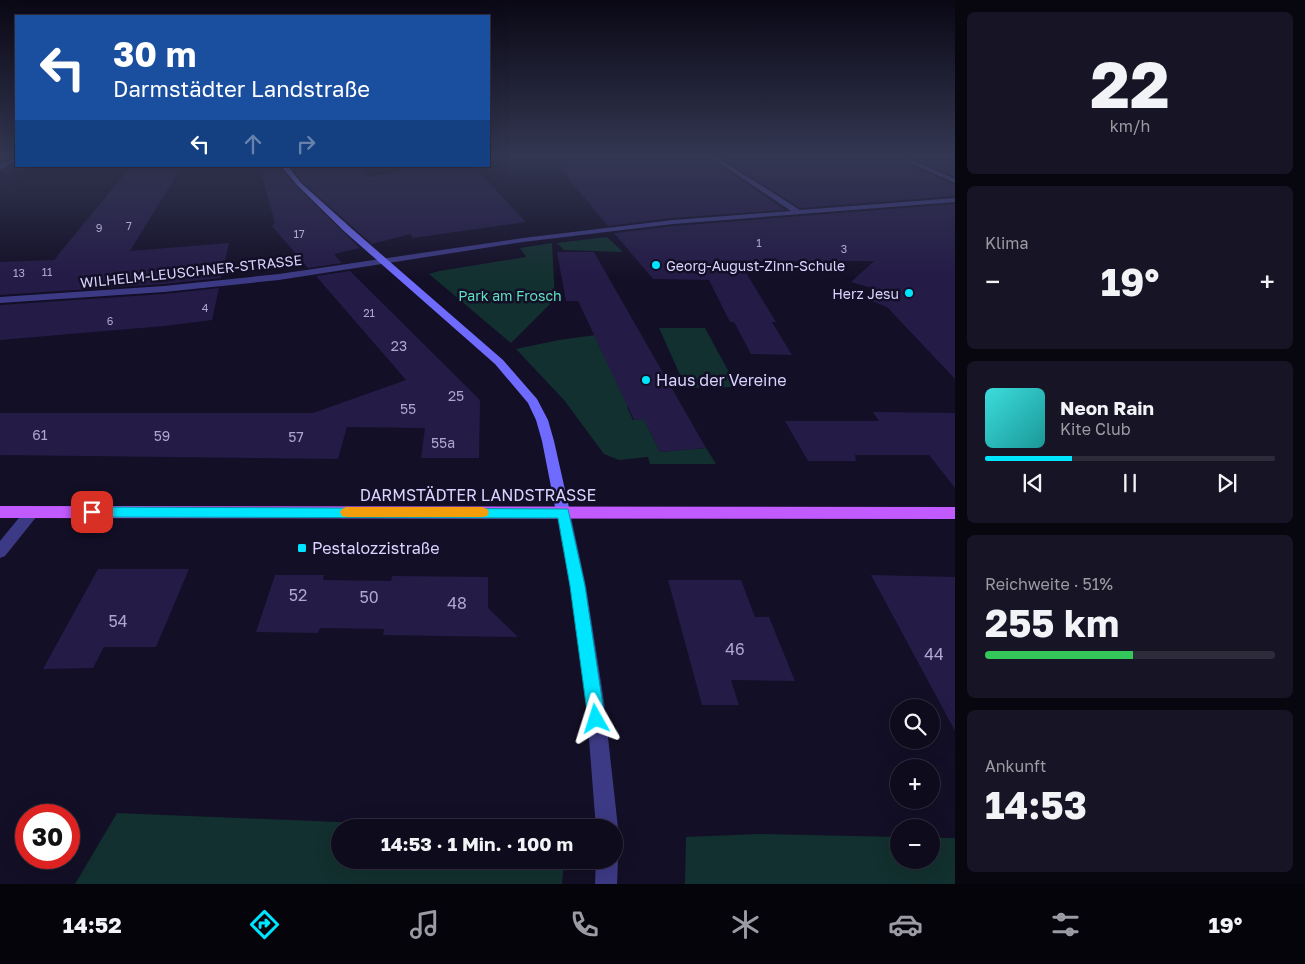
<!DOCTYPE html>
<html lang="de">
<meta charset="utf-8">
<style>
body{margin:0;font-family:"Golos Text",sans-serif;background:#171425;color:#f1f3f6;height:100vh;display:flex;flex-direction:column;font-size:19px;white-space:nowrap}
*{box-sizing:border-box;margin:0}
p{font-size:16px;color:#9b9ba3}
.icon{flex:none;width:28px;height:28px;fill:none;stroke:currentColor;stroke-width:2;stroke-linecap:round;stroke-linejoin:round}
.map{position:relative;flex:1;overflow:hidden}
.sheet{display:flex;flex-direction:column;gap:12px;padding:12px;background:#08060f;width:350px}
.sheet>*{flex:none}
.banner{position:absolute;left:15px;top:15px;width:475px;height:152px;border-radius:0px;box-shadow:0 5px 20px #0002,0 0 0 1px #2e2b3b;background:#1a4fa0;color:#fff;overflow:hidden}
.buttons{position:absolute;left:890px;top:699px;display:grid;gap:10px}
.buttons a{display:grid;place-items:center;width:50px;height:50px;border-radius:50%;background:#0e0b1c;box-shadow:0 5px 20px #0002,0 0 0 1px #2e2b3b;font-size:25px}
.speed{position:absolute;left:15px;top:804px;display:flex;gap:10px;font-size:25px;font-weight:700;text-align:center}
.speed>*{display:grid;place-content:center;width:65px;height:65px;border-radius:50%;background:#0e0b1c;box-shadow:0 5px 20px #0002,0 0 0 1px #2e2b3b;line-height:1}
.speed .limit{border:8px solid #d22;background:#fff;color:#111}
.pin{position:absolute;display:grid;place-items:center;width:42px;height:42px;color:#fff;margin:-21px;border-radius:10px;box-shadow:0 2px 8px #0006}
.me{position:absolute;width:55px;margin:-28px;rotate:354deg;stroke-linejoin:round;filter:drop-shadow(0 0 4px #0008)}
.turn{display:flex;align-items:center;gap:18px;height:105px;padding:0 15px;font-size:22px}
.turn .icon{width:65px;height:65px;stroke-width:2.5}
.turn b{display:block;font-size:35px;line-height:42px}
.lanes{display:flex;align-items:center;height:48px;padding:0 15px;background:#0003;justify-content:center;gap:25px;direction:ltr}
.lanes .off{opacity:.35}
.big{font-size:38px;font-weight:700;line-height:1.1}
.sheet .tile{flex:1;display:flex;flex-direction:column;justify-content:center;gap:8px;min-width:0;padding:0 18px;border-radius:8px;background:#171425}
.sheet .dial{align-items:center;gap:0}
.dial b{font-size:65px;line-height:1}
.song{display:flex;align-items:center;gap:15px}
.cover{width:60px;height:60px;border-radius:8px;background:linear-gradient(135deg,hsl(180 70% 55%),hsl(180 70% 35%))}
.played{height:5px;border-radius:2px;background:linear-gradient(90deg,#00e5ff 30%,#2e2b3b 30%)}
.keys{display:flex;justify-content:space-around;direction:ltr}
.heat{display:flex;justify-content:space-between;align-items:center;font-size:28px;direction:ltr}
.charge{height:8px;border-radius:4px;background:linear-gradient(90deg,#34c759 51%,#2e2b3b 0)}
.trip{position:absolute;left:331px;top:819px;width:292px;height:50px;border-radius:25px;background:#0e0b1c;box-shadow:0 5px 20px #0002,0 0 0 1px #2e2b3b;font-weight:700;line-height:50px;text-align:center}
.dock{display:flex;height:80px;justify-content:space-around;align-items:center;background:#06040b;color:#9b9ba3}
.dock .icon{width:35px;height:35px}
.dock .on{color:#00e5ff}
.dock b{font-size:22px;color:#f1f3f6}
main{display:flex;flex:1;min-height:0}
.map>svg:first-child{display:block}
</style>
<main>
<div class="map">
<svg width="955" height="884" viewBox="0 0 955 884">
<rect width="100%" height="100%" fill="#130f26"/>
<path fill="#12302f" d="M 607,237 L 623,252 L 564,250 L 557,243 Z
M 552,243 L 555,299 L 511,343 L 429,274 L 439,271 L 526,257 L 520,248 Z
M 659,328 L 705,328 L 737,387 L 686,388 Z
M 603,334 L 598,344 L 603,354 L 612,354 L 637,405 L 627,407 L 633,420 L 644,419 L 660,452 L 706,448 L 716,464 L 650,464 L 648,457 L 619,460 L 604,454 L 564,400 L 516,349 L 559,340 Z
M 117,813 L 459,827 L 340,828 L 340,860 L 564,860 L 562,884 L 75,884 Z
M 757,834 L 899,837 L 899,860 L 931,860 L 931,838 L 955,838 L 955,884 L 685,884 L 686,837 Z"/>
<path fill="#241b47" d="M 564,156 L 707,156 L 785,210 L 673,218 L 608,226 L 558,166 L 572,166 Z
M 718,156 L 893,156 L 894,158 L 955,185 L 955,196 L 800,208 Z
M 906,156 L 955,156 L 955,177 Z
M 131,166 L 182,166 L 130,251 L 229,243 L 221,278 L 164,284 L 0,295 L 0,262 L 54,260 Z
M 259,166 L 279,166 L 296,186 L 360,248 L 334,254 L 342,263 L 308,268 L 272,226 L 275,223 Z
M 291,166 L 357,166 L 370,177 L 420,166 L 473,166 L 526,222 L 413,238 L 410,234 L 372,244 L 302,182 Z
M 955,204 L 955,379 L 887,307 L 864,298 L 875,289 L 851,282 L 874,261 L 739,261 L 776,322 L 772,322 L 792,355 L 751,354 L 734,322 L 730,322 L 709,280 L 653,279 L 614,233 L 673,226 Z
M 557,252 L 594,252 L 706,448 L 660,452 L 644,419 L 634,420 L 578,301 L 566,301 Z
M 350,271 L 480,400 L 479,458 L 421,458 L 425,428 L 347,427 L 338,459 L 0,455 L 0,413 L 313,413 L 406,380 L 316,276 Z
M 219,288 L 212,320 L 164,326 L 0,340 L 0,305 L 164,294 Z
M 873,412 L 955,413 L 955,488 L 929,455 L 855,455 L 856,461 L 808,461 L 785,421 L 879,421 Z
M 98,569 L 189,569 L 156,647 L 104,647 L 93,668 L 43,669 Z
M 275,575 L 324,575 L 323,580 L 391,581 L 392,576 L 488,577 L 488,608 L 518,637 L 383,635 L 384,629 L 320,628 L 318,633 L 256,632 Z
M 871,575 L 955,577 L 955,731 Z
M 668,580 L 741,580 L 755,617 L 769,617 L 795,681 L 731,680 L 739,705 L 702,705 Z"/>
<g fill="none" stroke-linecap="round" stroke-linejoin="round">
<path fill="#3d3a85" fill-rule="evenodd" d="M 16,156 L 16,160 L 0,170 L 0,165 Z
M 709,156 L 715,156 L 800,210 L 955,198 L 955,202 L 673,224 L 523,242 L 279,280 L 164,292 L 0,303 L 0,297 L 164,286 L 279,274 L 523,238 L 673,220 L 791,211 Z
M 895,156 L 902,156 L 955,179 L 955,183 Z
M 32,506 L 37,508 L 39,512 L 37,516 L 5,556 L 0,558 L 0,541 L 27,508 Z
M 563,506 L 568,508 L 570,512 L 586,586 L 604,701 L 618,828 L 615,834 L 615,828 L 596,828 L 586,701 L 570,586 L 556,512 L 558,508 Z
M 615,853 L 618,860 L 617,884 L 595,884 L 596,860 L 615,860 Z"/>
<path fill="#6f6bff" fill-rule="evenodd" d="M 281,166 L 288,166 L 301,183 L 351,228 L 503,360 L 537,399 L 548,420 L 554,441 L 570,512 L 568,516 L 563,518 L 558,516 L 556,512 L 542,441 L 536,420 L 528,403 L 495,364 L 345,232 L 297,185 Z"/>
<path fill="#c25bff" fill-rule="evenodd" d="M 0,506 L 955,507 L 955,519 L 0,518 Z"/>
</g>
<linearGradient id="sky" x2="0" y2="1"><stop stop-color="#0a0815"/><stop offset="0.56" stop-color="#333752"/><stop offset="1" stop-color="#333752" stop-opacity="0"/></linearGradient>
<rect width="955" height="279" fill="url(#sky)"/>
<path fill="#00e5ff" stroke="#0095a6" d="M 92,507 L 568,509 L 585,586 L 605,719 L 602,725 L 596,728 L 590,725 L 588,719 L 570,586 L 558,518 L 92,517 L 87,516 L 85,512 L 87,508 Z"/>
<path fill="#f59e0b" d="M 346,507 L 482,507 L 487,509 L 489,512 L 487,516 L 482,517 L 346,517 L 342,516 L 340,512 L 342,509 Z"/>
<g fill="#00e5ff" stroke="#130f26" stroke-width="2">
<circle cx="656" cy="265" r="5"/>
<circle cx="909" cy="293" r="5"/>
<circle cx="646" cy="380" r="5"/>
<rect x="297" y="543" width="10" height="10" rx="2.5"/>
</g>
<g text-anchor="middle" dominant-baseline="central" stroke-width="5" stroke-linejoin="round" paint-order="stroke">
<g font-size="11" fill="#aca6d1">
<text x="129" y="225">7</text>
<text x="99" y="227">9</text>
<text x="299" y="233">17</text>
<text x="759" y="242">1</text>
<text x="844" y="248">3</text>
<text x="47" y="271">11</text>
<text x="19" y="272">13</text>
<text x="205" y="307">4</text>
<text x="369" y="312">21</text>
<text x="110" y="320">6</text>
</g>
<g font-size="14" fill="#d9d4ff" stroke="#130f26" text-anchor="start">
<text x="666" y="265">Georg-August-Zinn-Schule</text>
<text x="899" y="293" text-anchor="end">Herz Jesu</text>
</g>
<g font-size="14" fill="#d9d4ff" stroke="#130f26">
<text transform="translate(191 271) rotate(-6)">WILHELM-LEUSCHNER-STRASSE</text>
</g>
<g font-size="14" fill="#5fe0c0" stroke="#130f26">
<text x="510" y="295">Park am Frosch</text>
</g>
<g font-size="14" fill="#aca6d1">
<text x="399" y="345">23</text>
<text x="456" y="395">25</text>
<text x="408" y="408">55</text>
<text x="40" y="434">61</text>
<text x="162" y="435">59</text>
<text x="296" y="436">57</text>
<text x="443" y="442">55a</text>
</g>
<g font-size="16" fill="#d9d4ff" stroke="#130f26" text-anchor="start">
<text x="656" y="380">Haus der Vereine</text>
<text x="312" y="548">Pestalozzistraße</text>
</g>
<g font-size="16" fill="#d9d4ff" stroke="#130f26">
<text x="478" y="495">DARMSTÄDTER LANDSTRASSE</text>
</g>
<g font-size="16" fill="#aca6d1">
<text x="298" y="595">52</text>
<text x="369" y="597">50</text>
<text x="457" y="603">48</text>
<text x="118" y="621">54</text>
<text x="735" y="649">46</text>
<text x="934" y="654">44</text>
</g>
</g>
</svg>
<div class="buttons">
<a><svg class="icon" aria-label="search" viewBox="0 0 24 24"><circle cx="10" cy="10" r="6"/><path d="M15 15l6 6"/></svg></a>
<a>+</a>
<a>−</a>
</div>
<div class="speed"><div class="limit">30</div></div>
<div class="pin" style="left:92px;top:512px;background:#d93025"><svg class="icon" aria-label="arrive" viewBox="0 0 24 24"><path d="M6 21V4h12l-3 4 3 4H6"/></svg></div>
<svg class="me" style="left:596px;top:719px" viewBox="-20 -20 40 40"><path d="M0-17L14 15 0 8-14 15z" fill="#00e5ff" stroke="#fff" stroke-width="4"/></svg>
<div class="trip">14:53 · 1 Min. · 100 m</div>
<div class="banner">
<div class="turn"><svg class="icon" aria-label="left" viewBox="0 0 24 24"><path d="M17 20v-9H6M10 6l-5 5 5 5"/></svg><div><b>30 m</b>Darmstädter Landstraße</div></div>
<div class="lanes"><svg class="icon" aria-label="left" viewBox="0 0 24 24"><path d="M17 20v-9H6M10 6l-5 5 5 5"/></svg><svg class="icon off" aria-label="ahead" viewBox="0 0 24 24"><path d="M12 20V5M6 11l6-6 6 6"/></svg><svg class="icon off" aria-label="right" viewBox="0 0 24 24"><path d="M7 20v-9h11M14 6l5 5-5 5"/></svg></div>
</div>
</div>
<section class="sheet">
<div class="tile dial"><b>22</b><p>km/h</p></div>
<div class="tile"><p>Klima</p>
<div class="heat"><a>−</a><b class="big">19°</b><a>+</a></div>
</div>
<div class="tile">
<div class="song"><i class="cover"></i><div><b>Neon Rain</b><p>Kite Club</p></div></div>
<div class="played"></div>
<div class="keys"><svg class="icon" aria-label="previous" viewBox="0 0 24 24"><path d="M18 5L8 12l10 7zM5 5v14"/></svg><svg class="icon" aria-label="pause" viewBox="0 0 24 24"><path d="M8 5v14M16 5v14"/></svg><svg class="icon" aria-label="next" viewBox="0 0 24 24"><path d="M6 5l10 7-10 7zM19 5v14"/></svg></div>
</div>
<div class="tile"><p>Reichweite · 51%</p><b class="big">255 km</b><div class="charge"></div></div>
<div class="tile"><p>Ankunft</p><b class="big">14:53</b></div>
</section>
</main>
<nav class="dock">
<b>14:52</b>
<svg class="icon on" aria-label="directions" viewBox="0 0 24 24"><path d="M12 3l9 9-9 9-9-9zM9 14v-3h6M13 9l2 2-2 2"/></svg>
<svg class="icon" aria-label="music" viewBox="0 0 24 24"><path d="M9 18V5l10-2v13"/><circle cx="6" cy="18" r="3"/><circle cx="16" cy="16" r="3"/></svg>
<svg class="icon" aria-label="phone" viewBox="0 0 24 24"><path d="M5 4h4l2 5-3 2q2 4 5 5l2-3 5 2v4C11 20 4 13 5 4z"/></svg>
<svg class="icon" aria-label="climate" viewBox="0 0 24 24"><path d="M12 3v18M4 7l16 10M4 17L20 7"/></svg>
<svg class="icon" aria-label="car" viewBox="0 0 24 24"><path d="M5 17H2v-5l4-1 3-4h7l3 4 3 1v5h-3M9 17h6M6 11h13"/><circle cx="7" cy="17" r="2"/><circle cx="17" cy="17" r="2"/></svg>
<svg class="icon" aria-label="filters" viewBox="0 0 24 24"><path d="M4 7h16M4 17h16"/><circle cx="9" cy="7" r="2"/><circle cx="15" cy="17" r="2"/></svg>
<b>19°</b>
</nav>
